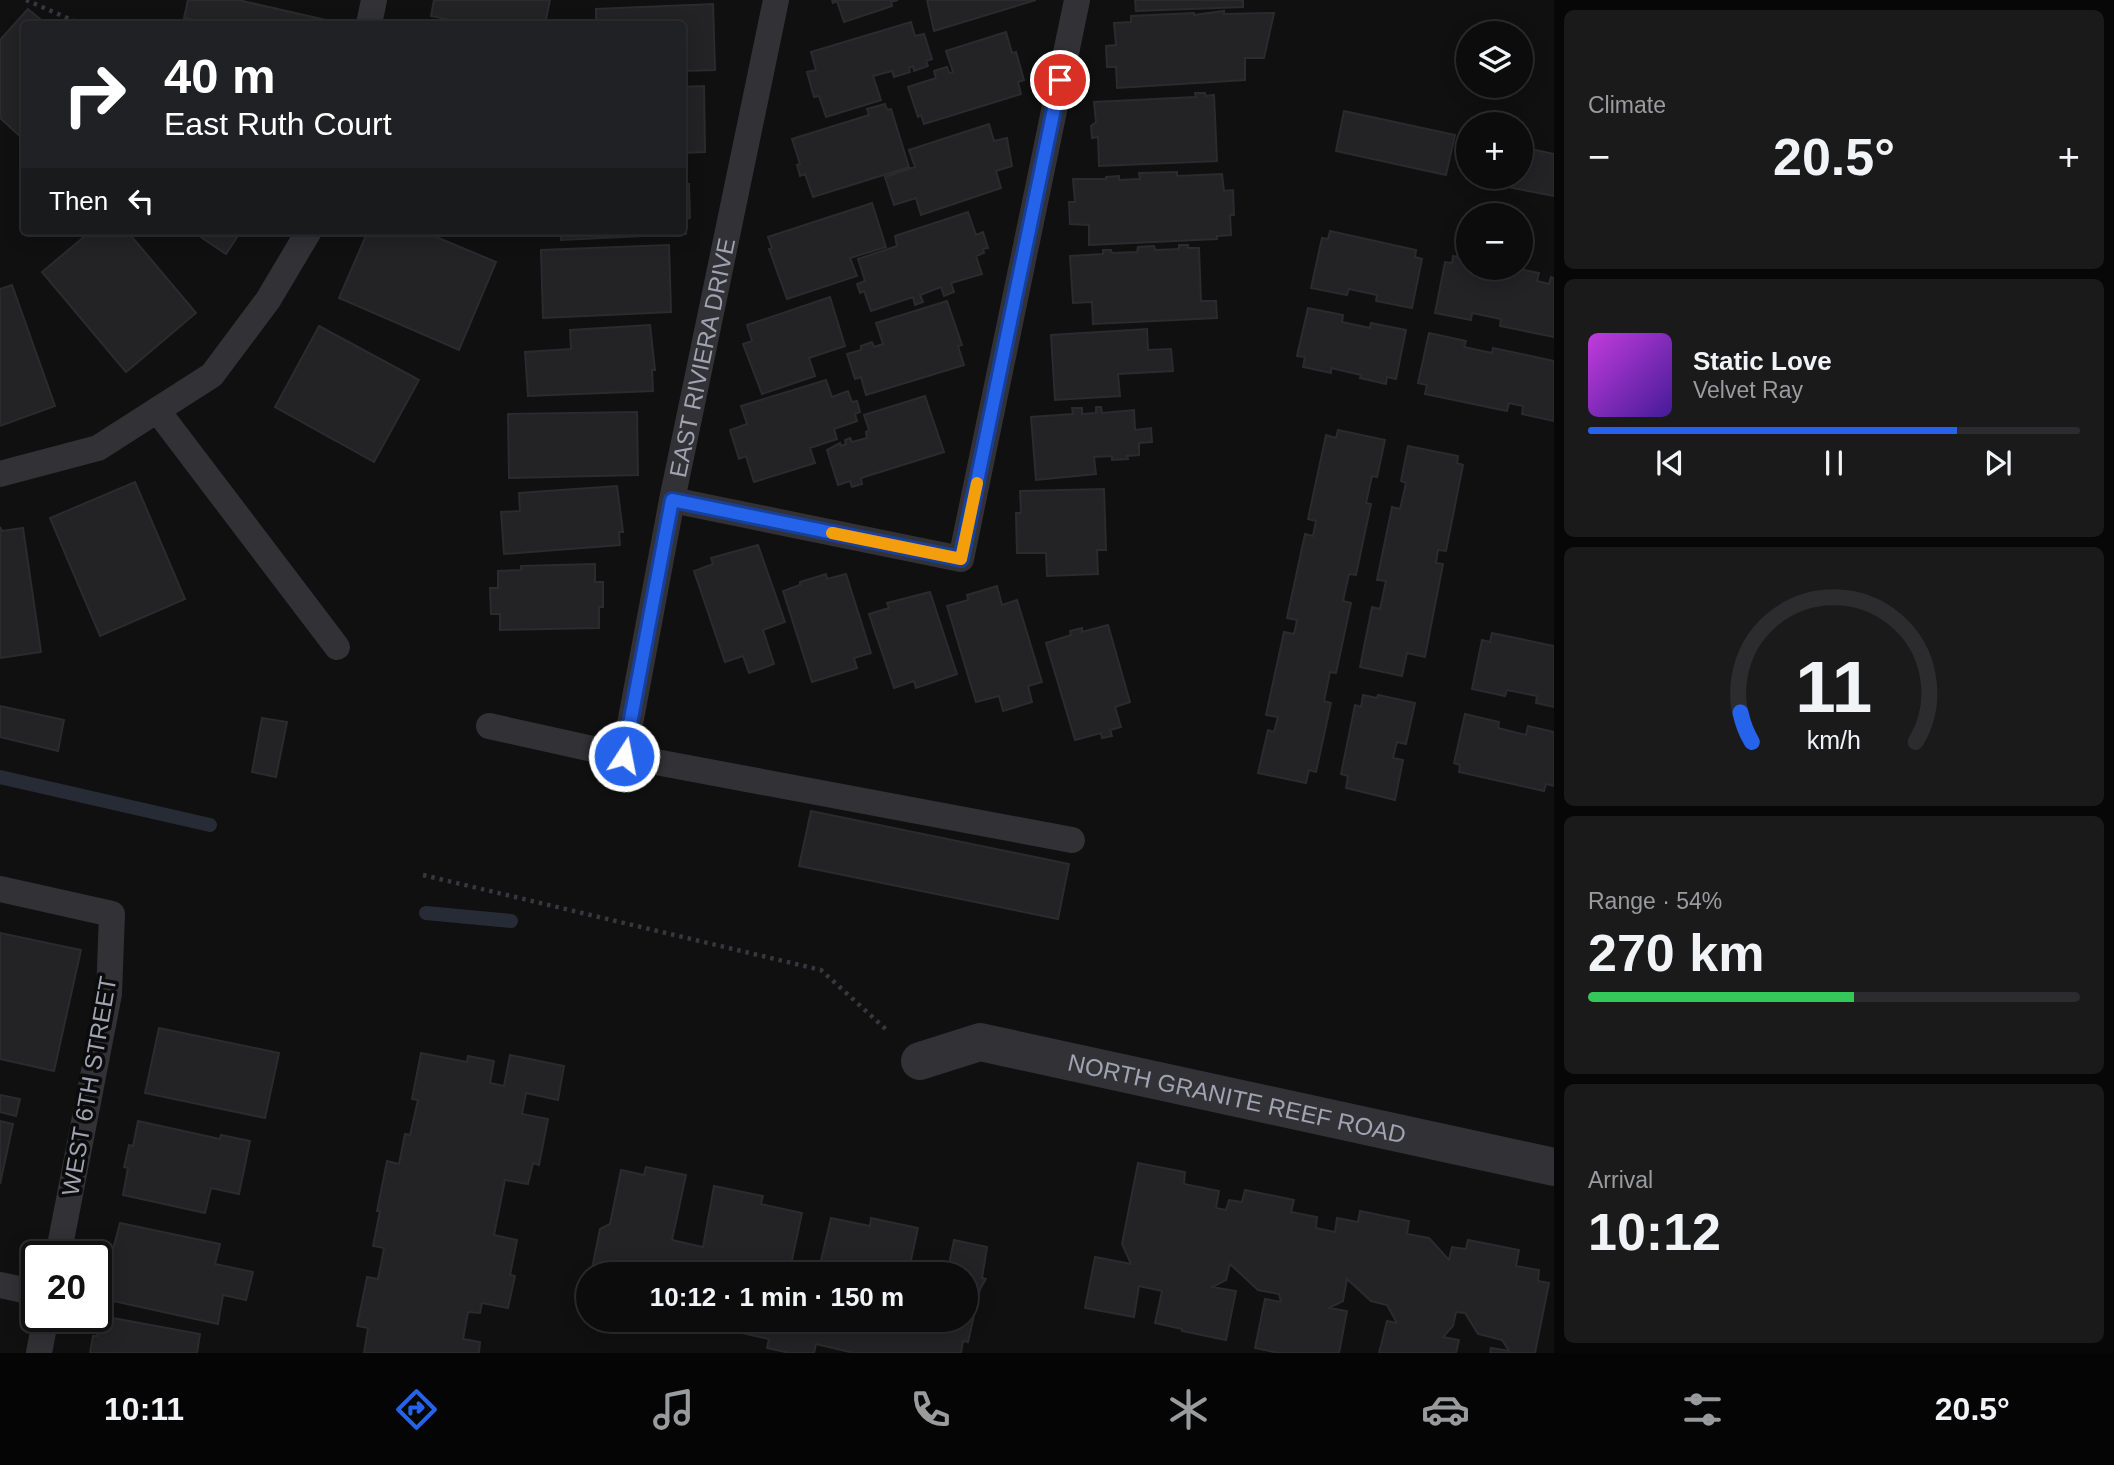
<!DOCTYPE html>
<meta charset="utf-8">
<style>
body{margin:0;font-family:Arial,sans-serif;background:#1a1a1b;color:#f1f3f6;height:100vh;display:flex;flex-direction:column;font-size:26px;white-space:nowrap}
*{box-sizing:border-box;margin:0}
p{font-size:23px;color:#9a9b9d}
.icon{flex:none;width:38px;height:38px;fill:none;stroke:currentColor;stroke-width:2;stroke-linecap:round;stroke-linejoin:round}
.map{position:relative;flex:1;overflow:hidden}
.drawer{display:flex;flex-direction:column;gap:10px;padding:10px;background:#070707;width:560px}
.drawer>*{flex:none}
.top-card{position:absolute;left:21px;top:21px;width:665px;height:214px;border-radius:7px;box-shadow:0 4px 18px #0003,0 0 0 2px #2c2c2e;background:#202124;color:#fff;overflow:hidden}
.tools{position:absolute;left:1456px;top:21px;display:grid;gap:14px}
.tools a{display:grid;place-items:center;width:77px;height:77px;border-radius:50%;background:#0c0c0d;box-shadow:0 4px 18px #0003,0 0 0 2px #2c2c2e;font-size:35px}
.speed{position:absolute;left:21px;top:1241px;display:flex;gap:14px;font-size:35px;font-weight:700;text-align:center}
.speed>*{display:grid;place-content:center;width:91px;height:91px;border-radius:50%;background:#0c0c0d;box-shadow:0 4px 18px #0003,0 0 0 2px #2c2c2e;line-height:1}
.speed .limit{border:4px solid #111;border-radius:10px;background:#fff;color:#111}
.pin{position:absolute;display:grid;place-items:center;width:60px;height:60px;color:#fff;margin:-30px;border:4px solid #fff;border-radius:50%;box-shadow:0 2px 7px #0007}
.me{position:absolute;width:77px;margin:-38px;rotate:11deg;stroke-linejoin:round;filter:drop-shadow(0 0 5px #0008)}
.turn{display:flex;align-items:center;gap:24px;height:147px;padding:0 28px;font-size:32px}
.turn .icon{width:91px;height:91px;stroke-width:2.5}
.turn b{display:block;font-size:49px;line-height:60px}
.then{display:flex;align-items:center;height:66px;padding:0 28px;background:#0003;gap:14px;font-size:26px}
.big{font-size:52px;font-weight:700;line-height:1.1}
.drawer .widget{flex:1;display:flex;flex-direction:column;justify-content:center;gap:10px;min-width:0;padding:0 24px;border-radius:10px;background:#1a1a1b}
.drawer .dial{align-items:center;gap:0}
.dial svg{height:182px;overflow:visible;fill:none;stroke:#2c2c2e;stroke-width:7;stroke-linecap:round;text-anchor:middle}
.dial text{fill:#f1f3f6;stroke:none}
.song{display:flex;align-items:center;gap:21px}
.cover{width:84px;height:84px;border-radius:10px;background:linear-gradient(135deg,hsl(290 70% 55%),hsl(260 70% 35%))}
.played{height:7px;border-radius:4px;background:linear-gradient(90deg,#2563eb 75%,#2c2c2e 75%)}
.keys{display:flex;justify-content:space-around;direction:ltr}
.heat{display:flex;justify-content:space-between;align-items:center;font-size:38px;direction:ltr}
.charge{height:10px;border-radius:5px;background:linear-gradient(90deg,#34c759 54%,#2c2c2e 0)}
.trip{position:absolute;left:576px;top:1262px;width:402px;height:70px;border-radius:35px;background:#0c0c0d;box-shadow:0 4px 18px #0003,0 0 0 2px #2c2c2e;font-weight:700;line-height:70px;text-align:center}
.dock{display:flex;height:112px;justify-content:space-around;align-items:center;background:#050505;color:#9a9b9d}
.dock .icon{width:49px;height:49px}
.dock .selected{color:#2563eb}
.dock b{font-size:32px;color:#f1f3f6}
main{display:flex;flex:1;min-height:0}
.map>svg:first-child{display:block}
</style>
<main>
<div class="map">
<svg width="1554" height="1353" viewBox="0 0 1554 1353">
<rect width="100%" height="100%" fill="#101011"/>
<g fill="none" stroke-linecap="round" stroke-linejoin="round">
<path stroke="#262b35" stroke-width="14" d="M 0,777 L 210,825
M 426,913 L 511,921"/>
</g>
<path fill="#232325" stroke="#2b2a2d" stroke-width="2" d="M 188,0 L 238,0 L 326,20 L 325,24 L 195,24 L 196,20 L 184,18 Z
M 434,0 L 550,0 L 545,24 L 456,24 L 456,21 L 431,16 Z
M 832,0 L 898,0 L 891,2 L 892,6 L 844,22 L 837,1 L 833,3 Z
M 927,0 L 1036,0 L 934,31 Z
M 1135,0 L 1243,0 L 1243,7 L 1136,11 Z
M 713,4 L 715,70 L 682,71 L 682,24 L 596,24 L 596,9 Z
M 28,9 L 46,24 L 24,24 L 24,140 L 0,118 L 0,40 Z
M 1224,11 L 1224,14 L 1274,13 L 1264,58 L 1245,58 L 1245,80 L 1117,88 L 1116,67 L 1107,67 L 1106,46 L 1116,45 L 1114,23 L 1131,22 L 1131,16 L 1194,13 L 1194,15 Z
M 911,22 L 915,36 L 924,34 L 932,59 L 926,61 L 928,66 L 914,71 L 913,66 L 909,68 L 910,72 L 894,77 L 892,71 L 873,76 L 881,100 L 826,117 L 819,96 L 814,97 L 807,72 L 816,70 L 811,52 Z
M 1006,32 L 1012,53 L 1016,52 L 1024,80 L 1018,82 L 1021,94 L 924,124 L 921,115 L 918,117 L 908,87 L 936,78 L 934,71 L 947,67 L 949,73 L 953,72 L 946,51 Z
M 704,86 L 705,152 L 682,153 L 682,87 Z
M 1195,93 L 1205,93 L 1206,96 L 1214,95 L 1217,161 L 1099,166 L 1098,137 L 1092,138 L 1091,126 L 1096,122 L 1094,102 L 1196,97 Z
M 885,104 L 887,110 L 891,109 L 909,167 L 813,197 L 805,174 L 800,176 L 797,165 L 800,164 L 792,139 L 869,115 L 867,109 Z
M 1344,111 L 1455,135 L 1446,175 L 1336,151 Z
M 989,124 L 994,141 L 1007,138 L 1012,166 L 996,171 L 1001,188 L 921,215 L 916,198 L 894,205 L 885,177 L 915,167 L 909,150 Z
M 1521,147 L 1554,154 L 1554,196 L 1482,182 L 1483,177 L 1521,177 Z
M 682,165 L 686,165 L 686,184 L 689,184 L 690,218 L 686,219 L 686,234 L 561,240 L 561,231 L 682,231 Z
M 1177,172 L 1177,176 L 1222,174 L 1224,191 L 1233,190 L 1234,215 L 1230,215 L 1231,235 L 1217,236 L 1217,239 L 1089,245 L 1089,225 L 1070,224 L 1069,202 L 1075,202 L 1073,179 L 1106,179 L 1106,177 L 1119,176 L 1119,180 L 1140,179 L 1139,173 Z
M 872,203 L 886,247 L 850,258 L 857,276 L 787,299 L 769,249 L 772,248 L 768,237 Z
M 968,212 L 976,235 L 983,232 L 988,248 L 983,249 L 984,253 L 976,256 L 982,274 L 951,283 L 954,292 L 944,296 L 941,287 L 920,295 L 923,302 L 915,305 L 913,297 L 871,311 L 864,291 L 860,293 L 857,284 L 865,281 L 858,259 L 897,246 L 895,236 Z
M 91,231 L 127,231 L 196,313 L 126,372 L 42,272 Z
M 192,231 L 241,231 L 226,254 Z
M 368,231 L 422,231 L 496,262 L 459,350 L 339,298 Z
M 1330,231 L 1416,250 L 1415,257 L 1422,259 L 1412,308 L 1376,301 L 1377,295 L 1349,289 L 1347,295 L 1311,288 L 1322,238 L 1328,239 Z
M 669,245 L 671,312 L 543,318 L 541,250 Z
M 1179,245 L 1188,245 L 1188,248 L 1199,248 L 1201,301 L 1216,301 L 1217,318 L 1093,324 L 1092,302 L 1073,303 L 1070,256 L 1103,254 L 1103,250 L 1111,250 L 1112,253 L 1137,252 L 1138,247 L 1154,246 L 1155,250 L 1179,249 Z
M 1453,256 L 1468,259 L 1468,268 L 1514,268 L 1539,273 L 1537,281 L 1549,284 L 1551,277 L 1554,278 L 1554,337 L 1500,326 L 1501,319 L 1472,313 L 1471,320 L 1435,313 L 1445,262 L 1452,263 Z
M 12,285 L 55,406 L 0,426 L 0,289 Z
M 830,297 L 845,346 L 809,358 L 815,376 L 762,394 L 743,344 L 752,341 L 747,325 Z
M 947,301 L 962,345 L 958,346 L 964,365 L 866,395 L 861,377 L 855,379 L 847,354 L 861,350 L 861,346 L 872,342 L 874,347 L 883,344 L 876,323 Z
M 1308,308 L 1343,315 L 1342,322 L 1370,328 L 1371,323 L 1406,330 L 1396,379 L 1387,377 L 1386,384 L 1360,378 L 1361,375 L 1331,368 L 1331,373 L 1303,367 L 1305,357 L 1297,356 Z
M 650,325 L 655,370 L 652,370 L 653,391 L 528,396 L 525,352 L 571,349 L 570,330 Z
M 319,326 L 419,380 L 374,462 L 275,407 Z
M 1147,329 L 1148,350 L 1171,349 L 1173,371 L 1118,374 L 1120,396 L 1055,400 L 1051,335 Z
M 1429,333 L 1466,341 L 1464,347 L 1492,353 L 1493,348 L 1554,361 L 1554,421 L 1522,414 L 1523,406 L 1509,403 L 1507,411 L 1425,394 L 1427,385 L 1418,383 Z
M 826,380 L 832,397 L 848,391 L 852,402 L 857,401 L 860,412 L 855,414 L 857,421 L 834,429 L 837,439 L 810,448 L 815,463 L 754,482 L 746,456 L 739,459 L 730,430 L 747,424 L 741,406 Z
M 925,396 L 944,452 L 861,478 L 862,484 L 852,487 L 850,481 L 838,485 L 827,450 L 840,443 L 841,446 L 846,444 L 845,440 L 850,438 L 852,442 L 867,438 L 866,432 L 869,430 L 864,415 Z
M 1096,407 L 1101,407 L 1102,413 L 1134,410 L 1135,430 L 1151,428 L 1152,442 L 1139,443 L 1139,455 L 1127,456 L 1128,459 L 1112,460 L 1112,456 L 1094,457 L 1096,474 L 1036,480 L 1031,417 L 1073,414 L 1072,408 L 1082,408 L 1082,414 L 1096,413 Z
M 637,412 L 638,475 L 509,478 L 508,414 Z
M 1338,430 L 1385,440 L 1377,477 L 1372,476 L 1366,503 L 1371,504 L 1356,575 L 1349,574 L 1343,601 L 1351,603 L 1336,673 L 1330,672 L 1324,701 L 1331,703 L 1316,772 L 1309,770 L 1306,783 L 1258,773 L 1268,730 L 1274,732 L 1278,717 L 1266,715 L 1284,632 L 1294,634 L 1297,620 L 1287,618 L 1305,534 L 1313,536 L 1316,521 L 1308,519 L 1326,435 L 1336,438 Z
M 1408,446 L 1458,456 L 1457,463 L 1463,465 L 1446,551 L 1438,550 L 1436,563 L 1443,564 L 1425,657 L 1407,653 L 1402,676 L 1360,667 L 1372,607 L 1380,609 L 1386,581 L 1377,580 L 1392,507 L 1400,509 L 1406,483 L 1401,481 Z
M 135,482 L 185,599 L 100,636 L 50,518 Z
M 617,486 L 623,532 L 619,532 L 620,545 L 504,554 L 501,512 L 520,511 L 519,493 Z
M 1104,489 L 1106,550 L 1097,550 L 1098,574 L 1047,576 L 1046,553 L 1017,553 L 1016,513 L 1021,513 L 1020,491 Z
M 0,527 L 2,531 L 23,528 L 41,652 L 0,658 Z
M 758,545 L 785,622 L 763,630 L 774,664 L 749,673 L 743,656 L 725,662 L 694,571 L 713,564 L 711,558 Z
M 595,564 L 595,582 L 603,582 L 603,607 L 599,607 L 599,628 L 500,630 L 500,614 L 491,614 L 490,588 L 498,588 L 498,571 L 521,570 L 521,566 Z
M 826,574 L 827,579 L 846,574 L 871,653 L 854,658 L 857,668 L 812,682 L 783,591 L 800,585 L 800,582 Z
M 997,586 L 1002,605 L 1017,600 L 1042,682 L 1028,686 L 1032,702 L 1003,711 L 999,696 L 976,702 L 947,606 L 968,600 L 967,595 Z
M 930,592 L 957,674 L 916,688 L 914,681 L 894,688 L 869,614 L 889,608 L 887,603 Z
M 1108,625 L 1130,702 L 1115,707 L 1121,727 L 1110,730 L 1112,736 L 1102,738 L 1101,733 L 1075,740 L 1046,643 L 1071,635 L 1070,631 L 1082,628 L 1082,632 Z
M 1492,633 L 1554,646 L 1554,707 L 1536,703 L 1537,696 L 1507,690 L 1505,696 L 1472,689 L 1482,640 L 1490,642 Z
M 1363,695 L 1377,698 L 1378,695 L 1415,703 L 1406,744 L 1397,742 L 1393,758 L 1403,760 L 1395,800 L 1346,788 L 1348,776 L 1341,774 L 1355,705 L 1361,707 Z
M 0,706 L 64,720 L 58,751 L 0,737 Z
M 1465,714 L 1499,722 L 1498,728 L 1526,735 L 1528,726 L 1554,732 L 1554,786 L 1546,784 L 1544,791 L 1459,772 L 1460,765 L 1454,763 Z
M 262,718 L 287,722 L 276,777 L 252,772 Z
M 811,811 L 1069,864 L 1058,919 L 799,866 Z
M 0,933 L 81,950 L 54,1071 L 0,1059 Z
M 159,1028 L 279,1053 L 265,1118 L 145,1093 Z
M 421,1053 L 467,1062 L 468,1056 L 494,1061 L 490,1083 L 504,1086 L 510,1055 L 564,1066 L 558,1100 L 526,1093 L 522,1114 L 548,1119 L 539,1165 L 533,1163 L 528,1184 L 505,1180 L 494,1235 L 517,1240 L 510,1275 L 515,1276 L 508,1308 L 482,1303 L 480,1313 L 468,1312 L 463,1339 L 480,1342 L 479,1353 L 364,1353 L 368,1328 L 357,1326 L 367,1277 L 378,1279 L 384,1248 L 373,1246 L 380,1211 L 377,1211 L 387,1161 L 399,1164 L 405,1134 L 410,1135 L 418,1100 L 412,1099 Z
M 0,1095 L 20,1099 L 16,1116 L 0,1112 Z
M 0,1121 L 13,1124 L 0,1184 Z
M 138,1121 L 220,1139 L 221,1135 L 250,1141 L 239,1194 L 211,1188 L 205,1213 L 123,1195 L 128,1168 L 124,1167 L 129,1145 L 133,1146 Z
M 1138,1163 L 1185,1172 L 1184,1184 L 1219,1191 L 1216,1208 L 1226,1210 L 1229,1200 L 1242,1202 L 1245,1190 L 1294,1200 L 1291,1212 L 1317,1217 L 1316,1228 L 1335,1232 L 1337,1218 L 1358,1222 L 1360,1211 L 1409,1221 L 1407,1234 L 1429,1238 L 1449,1260 L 1452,1247 L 1466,1249 L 1468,1240 L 1519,1250 L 1516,1266 L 1539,1270 L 1538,1281 L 1549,1283 L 1535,1353 L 1490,1353 L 1491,1348 L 1509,1351 L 1502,1340 L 1478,1334 L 1465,1313 L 1456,1312 L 1453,1326 L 1443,1337 L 1459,1340 L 1456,1353 L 1379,1353 L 1387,1321 L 1397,1323 L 1387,1305 L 1371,1301 L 1347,1279 L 1343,1301 L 1329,1308 L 1347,1311 L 1339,1353 L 1279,1353 L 1255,1348 L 1265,1299 L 1281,1302 L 1279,1294 L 1258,1290 L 1230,1264 L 1226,1280 L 1212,1287 L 1236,1291 L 1226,1340 L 1182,1331 L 1182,1329 L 1155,1323 L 1162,1291 L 1139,1286 L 1134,1317 L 1085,1308 L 1095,1257 L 1131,1264 L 1122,1244 Z
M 646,1167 L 686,1175 L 672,1240 L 703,1247 L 714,1186 L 763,1196 L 761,1204 L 802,1213 L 789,1274 L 591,1274 L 600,1229 L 610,1224 L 621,1170 L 644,1175 Z
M 831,1218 L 870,1226 L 871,1218 L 918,1228 L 908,1274 L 816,1274 L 818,1273 Z
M 120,1223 L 220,1244 L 215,1264 L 253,1272 L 246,1300 L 223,1295 L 218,1324 L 104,1299 L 109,1272 L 107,1272 Z
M 954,1240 L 987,1247 L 982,1278 L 986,1279 L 980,1289 L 968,1342 L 963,1341 L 961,1353 L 854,1353 L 816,1344 L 814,1353 L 790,1353 L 767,1348 L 769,1339 L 702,1324 L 700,1331 L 652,1321 L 966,1320 L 966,1274 L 947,1274 Z
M 102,1316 L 200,1334 L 197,1353 L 90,1353 L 93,1336 L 97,1336 Z"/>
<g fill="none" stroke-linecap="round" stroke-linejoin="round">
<path stroke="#37373d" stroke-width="4.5" stroke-dasharray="3.5 5" stroke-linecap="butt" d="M 26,0 L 81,24
M 423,875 L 821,970 L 889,1032"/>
<g stroke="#313136" stroke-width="26">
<path d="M 369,24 L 374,0"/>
<path d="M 157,410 L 337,647"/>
<path d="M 0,474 L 98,448 L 212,375 L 268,300 L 309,231"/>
<path d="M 672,500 L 961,559 L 1077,0"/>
<path d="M 489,726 L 624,756 L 1072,840"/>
<path id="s1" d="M 624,756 L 672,500 L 776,0"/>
<path d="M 0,889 L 112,914 L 109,994 L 58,1256"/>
<path d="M 0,1285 L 37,1293"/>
<path d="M 39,1353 L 46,1316"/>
</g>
<path stroke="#313136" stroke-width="38" id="s2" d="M 920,1061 L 980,1042 L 1554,1167"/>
</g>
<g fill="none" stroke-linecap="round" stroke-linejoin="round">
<defs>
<path id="route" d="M 624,756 L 672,500 L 961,559 L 1060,80"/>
</defs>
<use href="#route" stroke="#184099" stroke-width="18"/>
<use href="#route" stroke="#2563eb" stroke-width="12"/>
<path stroke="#f59e0b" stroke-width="12" d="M 832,533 L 961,559 L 977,483"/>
</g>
<g text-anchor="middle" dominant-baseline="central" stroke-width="7" stroke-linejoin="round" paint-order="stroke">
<g font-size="24" fill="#a1a2b2" stroke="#0b0b0c">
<text stroke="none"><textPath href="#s1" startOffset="406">EAST RIVIERA DRIVE</textPath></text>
<text transform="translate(89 1086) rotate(-80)">WEST 6TH STREET</text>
<text stroke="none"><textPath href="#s2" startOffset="326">NORTH GRANITE REEF ROAD</textPath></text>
</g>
</g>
</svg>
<div class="tools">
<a><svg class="icon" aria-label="layers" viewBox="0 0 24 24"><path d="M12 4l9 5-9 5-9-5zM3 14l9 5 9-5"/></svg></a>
<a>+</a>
<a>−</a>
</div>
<div class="speed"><div class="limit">20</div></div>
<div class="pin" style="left:1060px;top:80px;background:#d93025"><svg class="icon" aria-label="arrive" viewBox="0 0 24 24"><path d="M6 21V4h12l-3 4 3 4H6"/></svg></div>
<svg class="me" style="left:624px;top:756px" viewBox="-20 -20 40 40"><circle r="17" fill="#2563eb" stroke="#fff" stroke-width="3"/><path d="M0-11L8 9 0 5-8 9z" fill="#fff"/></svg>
<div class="trip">10:12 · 1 min · 150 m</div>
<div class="top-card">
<div class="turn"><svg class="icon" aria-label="right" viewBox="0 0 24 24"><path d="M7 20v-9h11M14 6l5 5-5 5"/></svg><div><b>40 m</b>East Ruth Court</div></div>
<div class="then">Then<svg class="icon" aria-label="left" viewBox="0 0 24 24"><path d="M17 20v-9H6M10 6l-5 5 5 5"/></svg></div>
</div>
</div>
<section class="drawer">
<div class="widget"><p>Climate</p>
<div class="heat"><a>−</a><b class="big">20.5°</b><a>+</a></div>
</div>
<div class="widget">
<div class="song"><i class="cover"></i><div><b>Static Love</b><p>Velvet Ray</p></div></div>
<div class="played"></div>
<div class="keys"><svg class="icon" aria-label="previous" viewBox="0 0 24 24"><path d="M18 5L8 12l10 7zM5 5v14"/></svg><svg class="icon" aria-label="pause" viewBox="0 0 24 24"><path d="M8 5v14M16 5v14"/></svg><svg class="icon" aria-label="next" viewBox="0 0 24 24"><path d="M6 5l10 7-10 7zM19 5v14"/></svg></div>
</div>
<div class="widget dial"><svg viewBox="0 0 100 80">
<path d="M14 69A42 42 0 1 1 86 69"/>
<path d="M14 69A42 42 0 0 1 9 56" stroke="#2563eb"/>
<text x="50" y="56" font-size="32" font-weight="700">11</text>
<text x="50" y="72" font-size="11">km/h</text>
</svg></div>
<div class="widget"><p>Range · 54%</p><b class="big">270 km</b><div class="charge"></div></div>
<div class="widget"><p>Arrival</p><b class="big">10:12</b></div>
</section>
</main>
<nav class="dock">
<b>10:11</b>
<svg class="icon selected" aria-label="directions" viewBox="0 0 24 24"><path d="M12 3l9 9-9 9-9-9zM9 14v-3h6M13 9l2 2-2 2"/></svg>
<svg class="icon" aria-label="music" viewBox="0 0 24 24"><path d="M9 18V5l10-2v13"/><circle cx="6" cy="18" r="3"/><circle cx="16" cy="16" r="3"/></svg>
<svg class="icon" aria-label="phone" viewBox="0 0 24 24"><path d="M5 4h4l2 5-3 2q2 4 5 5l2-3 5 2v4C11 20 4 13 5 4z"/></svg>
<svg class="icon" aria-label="climate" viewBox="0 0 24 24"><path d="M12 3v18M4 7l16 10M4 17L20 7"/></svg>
<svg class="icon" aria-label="car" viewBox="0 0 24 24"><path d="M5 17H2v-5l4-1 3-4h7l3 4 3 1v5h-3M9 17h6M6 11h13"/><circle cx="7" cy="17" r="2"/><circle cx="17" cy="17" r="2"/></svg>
<svg class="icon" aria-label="filters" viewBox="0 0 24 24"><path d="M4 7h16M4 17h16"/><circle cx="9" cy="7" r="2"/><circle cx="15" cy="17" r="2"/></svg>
<b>20.5°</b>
</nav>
